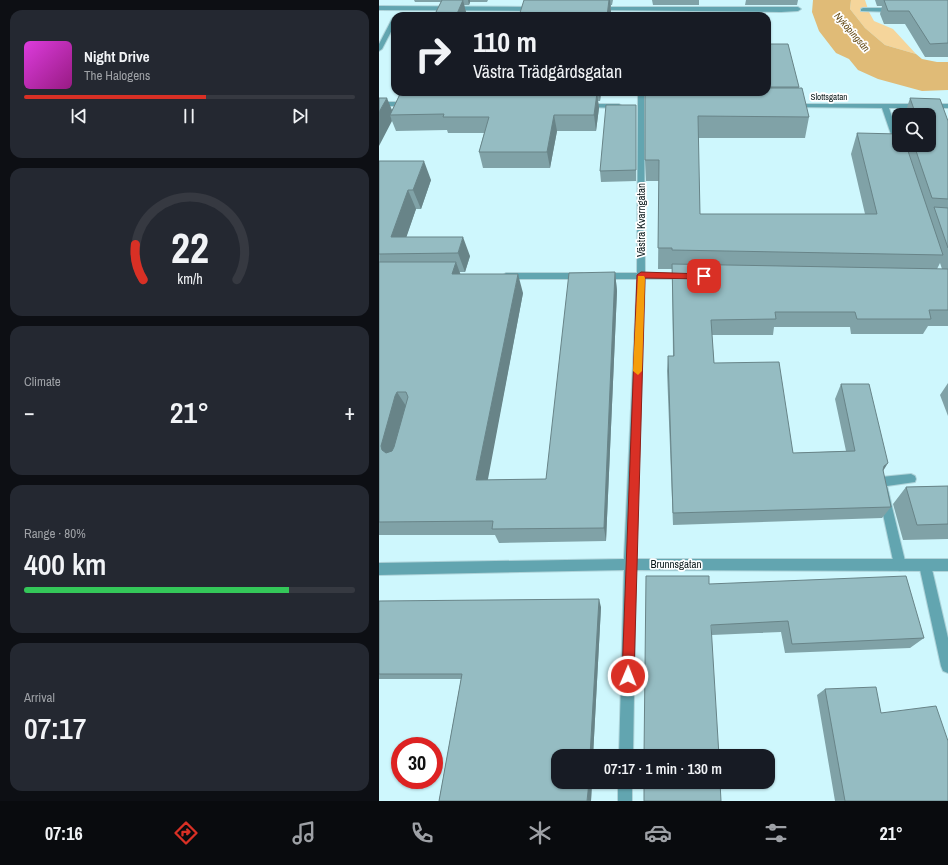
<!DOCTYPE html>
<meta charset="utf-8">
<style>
body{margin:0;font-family:"Archivo Narrow",sans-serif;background:#242831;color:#f1f3f6;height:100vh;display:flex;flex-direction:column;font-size:15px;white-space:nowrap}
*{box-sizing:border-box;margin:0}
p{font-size:13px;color:#9ea1a6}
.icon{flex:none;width:22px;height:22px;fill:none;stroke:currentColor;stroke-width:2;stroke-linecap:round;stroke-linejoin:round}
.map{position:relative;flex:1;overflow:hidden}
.sheet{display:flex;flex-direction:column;gap:10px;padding:10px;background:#0d0f14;width:379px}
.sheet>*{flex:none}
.guide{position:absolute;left:12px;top:12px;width:380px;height:84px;border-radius:12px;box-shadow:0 1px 3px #0004;background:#171b24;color:#f1f3f6;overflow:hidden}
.tools{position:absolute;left:513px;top:108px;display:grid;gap:8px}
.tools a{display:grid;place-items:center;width:44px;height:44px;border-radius:8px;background:#171b24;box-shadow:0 1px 3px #0004;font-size:20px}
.speed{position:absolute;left:12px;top:737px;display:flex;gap:8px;font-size:20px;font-weight:700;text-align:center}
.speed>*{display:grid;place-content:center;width:52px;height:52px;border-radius:50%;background:#171b24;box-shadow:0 1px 3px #0004;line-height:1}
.speed .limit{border:6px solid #d22;background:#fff;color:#111}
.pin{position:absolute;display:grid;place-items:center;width:34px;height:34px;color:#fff;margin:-17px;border-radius:8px;box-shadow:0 2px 6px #0006}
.me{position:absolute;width:44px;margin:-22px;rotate:1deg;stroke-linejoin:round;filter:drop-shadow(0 0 3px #0008)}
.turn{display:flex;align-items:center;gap:14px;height:84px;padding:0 16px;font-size:18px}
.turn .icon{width:52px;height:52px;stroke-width:2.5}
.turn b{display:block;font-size:28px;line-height:34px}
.big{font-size:30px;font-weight:600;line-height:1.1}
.sheet .widget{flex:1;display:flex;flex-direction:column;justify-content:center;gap:6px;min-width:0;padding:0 14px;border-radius:12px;background:#242831}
.sheet .dial{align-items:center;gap:0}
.dial svg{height:104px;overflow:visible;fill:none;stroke:#363941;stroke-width:7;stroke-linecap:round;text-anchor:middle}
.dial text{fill:#f1f3f6;stroke:none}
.song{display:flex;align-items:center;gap:12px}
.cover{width:48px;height:48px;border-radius:6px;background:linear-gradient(135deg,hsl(300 70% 55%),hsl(310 70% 35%))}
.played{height:4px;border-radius:2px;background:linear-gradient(90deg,#d93025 55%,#363941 55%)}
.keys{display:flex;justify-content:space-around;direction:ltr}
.heat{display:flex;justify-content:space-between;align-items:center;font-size:22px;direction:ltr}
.charge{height:6px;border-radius:3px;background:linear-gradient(90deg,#34c759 80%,#363941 0)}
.trip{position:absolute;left:172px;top:749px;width:224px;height:40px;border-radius:12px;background:#171b24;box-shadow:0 1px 3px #0004;font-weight:600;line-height:40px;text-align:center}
.tab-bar{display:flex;height:64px;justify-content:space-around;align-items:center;background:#090b0e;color:#9ea1a6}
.tab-bar .icon{width:28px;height:28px}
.tab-bar .on{color:#d93025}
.tab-bar b{font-size:18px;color:#f1f3f6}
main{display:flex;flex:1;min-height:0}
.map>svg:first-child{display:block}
</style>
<main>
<section class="sheet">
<div class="widget">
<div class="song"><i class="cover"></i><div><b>Night Drive</b><p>The Halogens</p></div></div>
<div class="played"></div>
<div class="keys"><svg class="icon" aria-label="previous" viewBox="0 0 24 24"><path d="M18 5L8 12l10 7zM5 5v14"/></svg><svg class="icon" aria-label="pause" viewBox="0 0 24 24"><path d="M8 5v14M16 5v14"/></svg><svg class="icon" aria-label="next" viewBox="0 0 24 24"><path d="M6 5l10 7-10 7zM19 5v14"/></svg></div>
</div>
<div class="widget dial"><svg viewBox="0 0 100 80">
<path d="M14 69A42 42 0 1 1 86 69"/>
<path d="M14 69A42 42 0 0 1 8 42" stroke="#d93025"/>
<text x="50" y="56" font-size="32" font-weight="700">22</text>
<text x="50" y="72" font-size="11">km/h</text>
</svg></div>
<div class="widget"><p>Climate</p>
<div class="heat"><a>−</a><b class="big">21°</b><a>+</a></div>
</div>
<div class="widget"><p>Range · 80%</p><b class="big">400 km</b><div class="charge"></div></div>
<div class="widget"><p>Arrival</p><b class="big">07:17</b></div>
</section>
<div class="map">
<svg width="569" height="801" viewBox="0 0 569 801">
<rect width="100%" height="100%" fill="#cef7fd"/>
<path fill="#f5d59b" d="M 472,0 L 486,0 L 490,12 L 495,21 L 514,29 L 537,54 L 506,45 L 486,28 L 471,9 Z"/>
<path fill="#e0bb77" d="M 434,0 L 472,0 L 471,9 L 486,28 L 506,45 L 537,54 L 543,59 L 558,62 L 569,62 L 569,90 L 543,91 L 499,79 L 479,70 L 470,59 L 457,53 L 440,31 L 433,12 Z"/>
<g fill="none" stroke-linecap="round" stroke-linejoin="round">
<defs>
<path id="lane" d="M 532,474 L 536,476 L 537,479 L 536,482 L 508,486 L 527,565 L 525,569 L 521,571 L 517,569 L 515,565 L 497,482 L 498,479 L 502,477 Z
M 546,559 L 550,561 L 552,565 L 569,638 L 569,673 L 564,671 L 562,666 L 540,565 L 542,561 Z"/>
<path id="street" d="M 0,6 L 156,7 L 159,9 L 156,11 L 0,10 Z
M 218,7 L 419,7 L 422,9 L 419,11 L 402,12 L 216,10 L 215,9 Z
M 484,8 L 515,8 L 518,10 L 515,12 L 482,11 L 482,9 Z
M 16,17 L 16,24 L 3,49 L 0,51 L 0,44 L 13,19 Z
M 259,92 L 265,92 L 266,273 L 305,273 L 309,276 L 305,279 L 266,279 L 257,559 L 569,559 L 569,571 L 257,570 L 254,756 L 240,756 L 245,570 L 0,575 L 0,563 L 245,559 L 258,279 L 223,279 L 219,276 L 223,273 L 258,273 Z
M 0,102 L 30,102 L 33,104 L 30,106 L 0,106 Z
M 204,104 L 240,104 L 243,106 L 240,108 L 206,107 L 203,105 Z
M 414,104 L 569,104 L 569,108 L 510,108 L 520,138 L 520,145 L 522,146 L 519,148 L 516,146 L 503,108 L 412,107 L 412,105 Z
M 127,273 L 203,273 L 207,276 L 203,279 L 127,279 L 123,276 Z
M 239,782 L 253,782 L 253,801 L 239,801 Z"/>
</defs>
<use href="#lane" stroke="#aed3d9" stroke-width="2"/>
<use href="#street" stroke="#aed3d9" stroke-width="2"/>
<use href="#lane" fill="#62a5b0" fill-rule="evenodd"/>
<use href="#street" fill="#62a5b0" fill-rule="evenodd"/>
</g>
<path fill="#80a2a7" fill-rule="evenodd" d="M 35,0 L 109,0 L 108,2 L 91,2 L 90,5 L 85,5 L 87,12 L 85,16 L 55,16 L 62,2 L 36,2 Z
M 145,0 L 320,0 L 320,5 L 274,5 L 273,0 L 234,0 L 233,5 L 232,5 L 232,13 Z
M 367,0 L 419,0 L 418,5 L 366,5 Z
M 496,0 L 569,0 L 569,57 L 546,57 L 526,24 L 505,24 L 501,14 L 503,6 L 498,6 Z
M 388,44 L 420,87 L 420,88 L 430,117 L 426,138 L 319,138 L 321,214 L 486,214 L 472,154 L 478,133 L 529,150 L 531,145 L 550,145 L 550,115 L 526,115 L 526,114 L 531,98 L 569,121 L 569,326 L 549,326 L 544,334 L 472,334 L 471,327 L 395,327 L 394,335 L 333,335 L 335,363 L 414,453 L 467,451 L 456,399 L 462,384 L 504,471 L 512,507 L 503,518 L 294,525 L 288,371 L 289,356 L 294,356 L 293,271 L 293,269 L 279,269 L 280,181 L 267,181 L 266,160 L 285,94 L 285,92 L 388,92 ZM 561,263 L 563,269 L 558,269 Z
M 22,92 L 222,92 L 221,101 L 219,101 L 220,108 L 217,131 L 178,131 L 171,168 L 104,168 L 100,152 L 105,133 L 69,133 L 68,130 L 17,131 L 13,121 L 0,98 L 13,110 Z
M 257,105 L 257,181 L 222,182 L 221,171 Z
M 0,161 L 52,180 L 42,209 L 37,209 L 27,237 L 91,256 L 86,272 L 80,272 L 81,274 L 144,293 L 108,480 L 167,479 L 236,272 L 238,291 L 227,541 L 120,543 L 116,535 L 0,535 Z
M 569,383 L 569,416 L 561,395 Z
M 569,486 L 569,539 L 524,540 L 514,504 L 527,487 Z
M 330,584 L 545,638 L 531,648 L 406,653 L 402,632 L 333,635 Z
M 0,601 L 222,607 L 214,756 L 179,756 L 179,782 L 213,782 L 212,801 L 60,801 L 82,679 L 0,679 Z
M 446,689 L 502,713 L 569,801 L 456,801 L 438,695 Z"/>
<path fill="#688488" d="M 84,0 L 87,12 L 85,16 L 77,16 Z
M 89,0 L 91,0 L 91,2 L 90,5 Z
M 230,0 L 231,0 L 232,13 L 232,16 L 228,16 Z
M 220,92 L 222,92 L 221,101 Z
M 218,93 L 220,108 L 217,131 L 215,115 Z
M 8,98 L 15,115 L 11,115 L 13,121 L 0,146 L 0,112 Z
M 175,115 L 178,131 L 171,168 L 168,152 Z
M 45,161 L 52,180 L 42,209 L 34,190 Z
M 29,190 L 37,209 L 22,253 L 12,237 Z
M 84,237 L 91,256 L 86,272 L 79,253 Z
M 77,262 L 84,281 L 73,274 Z
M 236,272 L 238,291 L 227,541 L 225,528 Z
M 139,274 L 144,293 L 106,495 L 97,480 Z
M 18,392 L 29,409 L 14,462 L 3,450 L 2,446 L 16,396 Z
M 509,463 L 501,476 L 505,466 Z
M 220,599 L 222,607 L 214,756 L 211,756 Z
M 210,782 L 213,782 L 212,801 L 208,801 Z"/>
<path fill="#95bcc2" stroke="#688488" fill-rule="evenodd" d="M 63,0 L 84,0 L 77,16 L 55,16 Z
M 145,0 L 230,0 L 228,16 L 140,16 Z
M 505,0 L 569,0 L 569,43 L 551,44 L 530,11 L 509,11 Z
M 388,44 L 409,44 L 420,87 L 388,87 Z
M 388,88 L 423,88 L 430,117 L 319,116 L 321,214 L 498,214 L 478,133 L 520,134 L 520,145 L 527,145 L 564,255 L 293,250 L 293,248 L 279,248 L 280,160 L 266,160 L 266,94 L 285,94 L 285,92 L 388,92 Z
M 22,92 L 218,93 L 215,115 L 175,115 L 168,152 L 100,152 L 110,117 L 64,117 L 65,114 L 11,115 Z
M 0,98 L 8,98 L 0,112 Z
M 531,98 L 561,99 L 569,121 L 569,199 L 553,198 L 535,145 L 550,145 L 550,115 L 537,115 Z
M 227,105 L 257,105 L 257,170 L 221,171 Z
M 0,161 L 45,161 L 34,190 L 29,190 L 12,237 L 84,237 L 79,253 L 0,254 Z
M 555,207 L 569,208 L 569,248 Z
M 0,262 L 77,262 L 73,274 L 139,274 L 97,480 L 167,479 L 190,273 L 236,272 L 225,528 L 113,529 L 114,521 L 0,522 ZM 18,392 L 27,392 L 29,397 L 15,447 L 13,451 L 7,453 L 3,450 L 2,446 L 16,396 Z
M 293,264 L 569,269 L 569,310 L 550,310 L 552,319 L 478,319 L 476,312 L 396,312 L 397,319 L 332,320 L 335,363 L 400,362 L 414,453 L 476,451 L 462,384 L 490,384 L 509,463 L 505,466 L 504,470 L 512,507 L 294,513 L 289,356 L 295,356 Z
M 569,486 L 569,524 L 538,525 L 527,487 Z
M 267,576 L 330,576 L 330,584 L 527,576 L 545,638 L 413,644 L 409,621 L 332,625 L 340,756 L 265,756 Z
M 220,599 L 211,756 L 179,756 L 179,782 L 210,782 L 208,801 L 60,801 L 83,674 L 0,674 L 0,601 Z
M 497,687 L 502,713 L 557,706 L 569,741 L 569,801 L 466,801 L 446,689 Z
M 265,782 L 341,782 L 342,801 L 265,801 Z"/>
<path fill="#d93025" stroke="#8d1f18" d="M 262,272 L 325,274 L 329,276 L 325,279 L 266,278 L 255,676 L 253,680 L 249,682 L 244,680 L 243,676 L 258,275 Z"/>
<path fill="#f59e0b" d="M 259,276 L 265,276 L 266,278 L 263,371 L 259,375 L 254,371 Z"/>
<g text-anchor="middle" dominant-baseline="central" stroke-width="3.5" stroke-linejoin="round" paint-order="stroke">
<g font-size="9" fill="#09181a" stroke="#fff">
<text x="450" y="97">Slottsgatan</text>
</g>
<g font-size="10" font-style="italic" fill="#634914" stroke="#fff">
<text transform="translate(473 32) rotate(49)">Nyköpingsån</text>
</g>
<g font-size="11" fill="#09181a" stroke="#fff">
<text transform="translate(262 220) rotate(-90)">Västra Kvarngatan</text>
<text x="297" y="564">Brunnsgatan</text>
</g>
</g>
</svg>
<div class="tools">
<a><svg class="icon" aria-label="search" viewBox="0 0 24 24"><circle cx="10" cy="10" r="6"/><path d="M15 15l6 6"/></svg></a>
</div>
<div class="speed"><div class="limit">30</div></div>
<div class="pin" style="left:325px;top:276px;background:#d93025"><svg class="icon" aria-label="arrive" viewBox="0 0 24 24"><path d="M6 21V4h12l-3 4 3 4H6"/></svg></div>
<svg class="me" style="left:249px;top:676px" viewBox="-20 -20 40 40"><circle r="17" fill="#d93025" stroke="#fff" stroke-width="3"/><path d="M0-11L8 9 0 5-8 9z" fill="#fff"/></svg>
<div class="trip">07:17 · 1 min · 130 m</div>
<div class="guide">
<div class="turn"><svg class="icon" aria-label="right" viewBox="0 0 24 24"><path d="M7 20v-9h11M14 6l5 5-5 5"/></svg><div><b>110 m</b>Västra Trädgårdsgatan</div></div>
</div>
</div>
</main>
<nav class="tab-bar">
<b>07:16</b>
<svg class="icon on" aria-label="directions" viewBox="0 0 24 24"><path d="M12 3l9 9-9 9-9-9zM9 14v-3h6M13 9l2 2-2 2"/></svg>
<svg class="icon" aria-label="music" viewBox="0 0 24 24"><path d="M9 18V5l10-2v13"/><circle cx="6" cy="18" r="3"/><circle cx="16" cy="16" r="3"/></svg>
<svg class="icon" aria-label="phone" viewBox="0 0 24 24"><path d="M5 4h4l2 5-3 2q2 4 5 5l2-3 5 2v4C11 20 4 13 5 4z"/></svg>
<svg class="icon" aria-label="climate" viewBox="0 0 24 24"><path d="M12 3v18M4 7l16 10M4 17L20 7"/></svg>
<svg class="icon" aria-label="car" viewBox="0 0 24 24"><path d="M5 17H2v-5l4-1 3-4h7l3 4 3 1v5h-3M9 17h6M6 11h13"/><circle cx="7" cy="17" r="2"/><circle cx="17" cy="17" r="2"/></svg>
<svg class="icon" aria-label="filters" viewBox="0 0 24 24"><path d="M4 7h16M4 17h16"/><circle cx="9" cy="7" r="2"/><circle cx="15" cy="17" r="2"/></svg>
<b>21°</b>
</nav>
